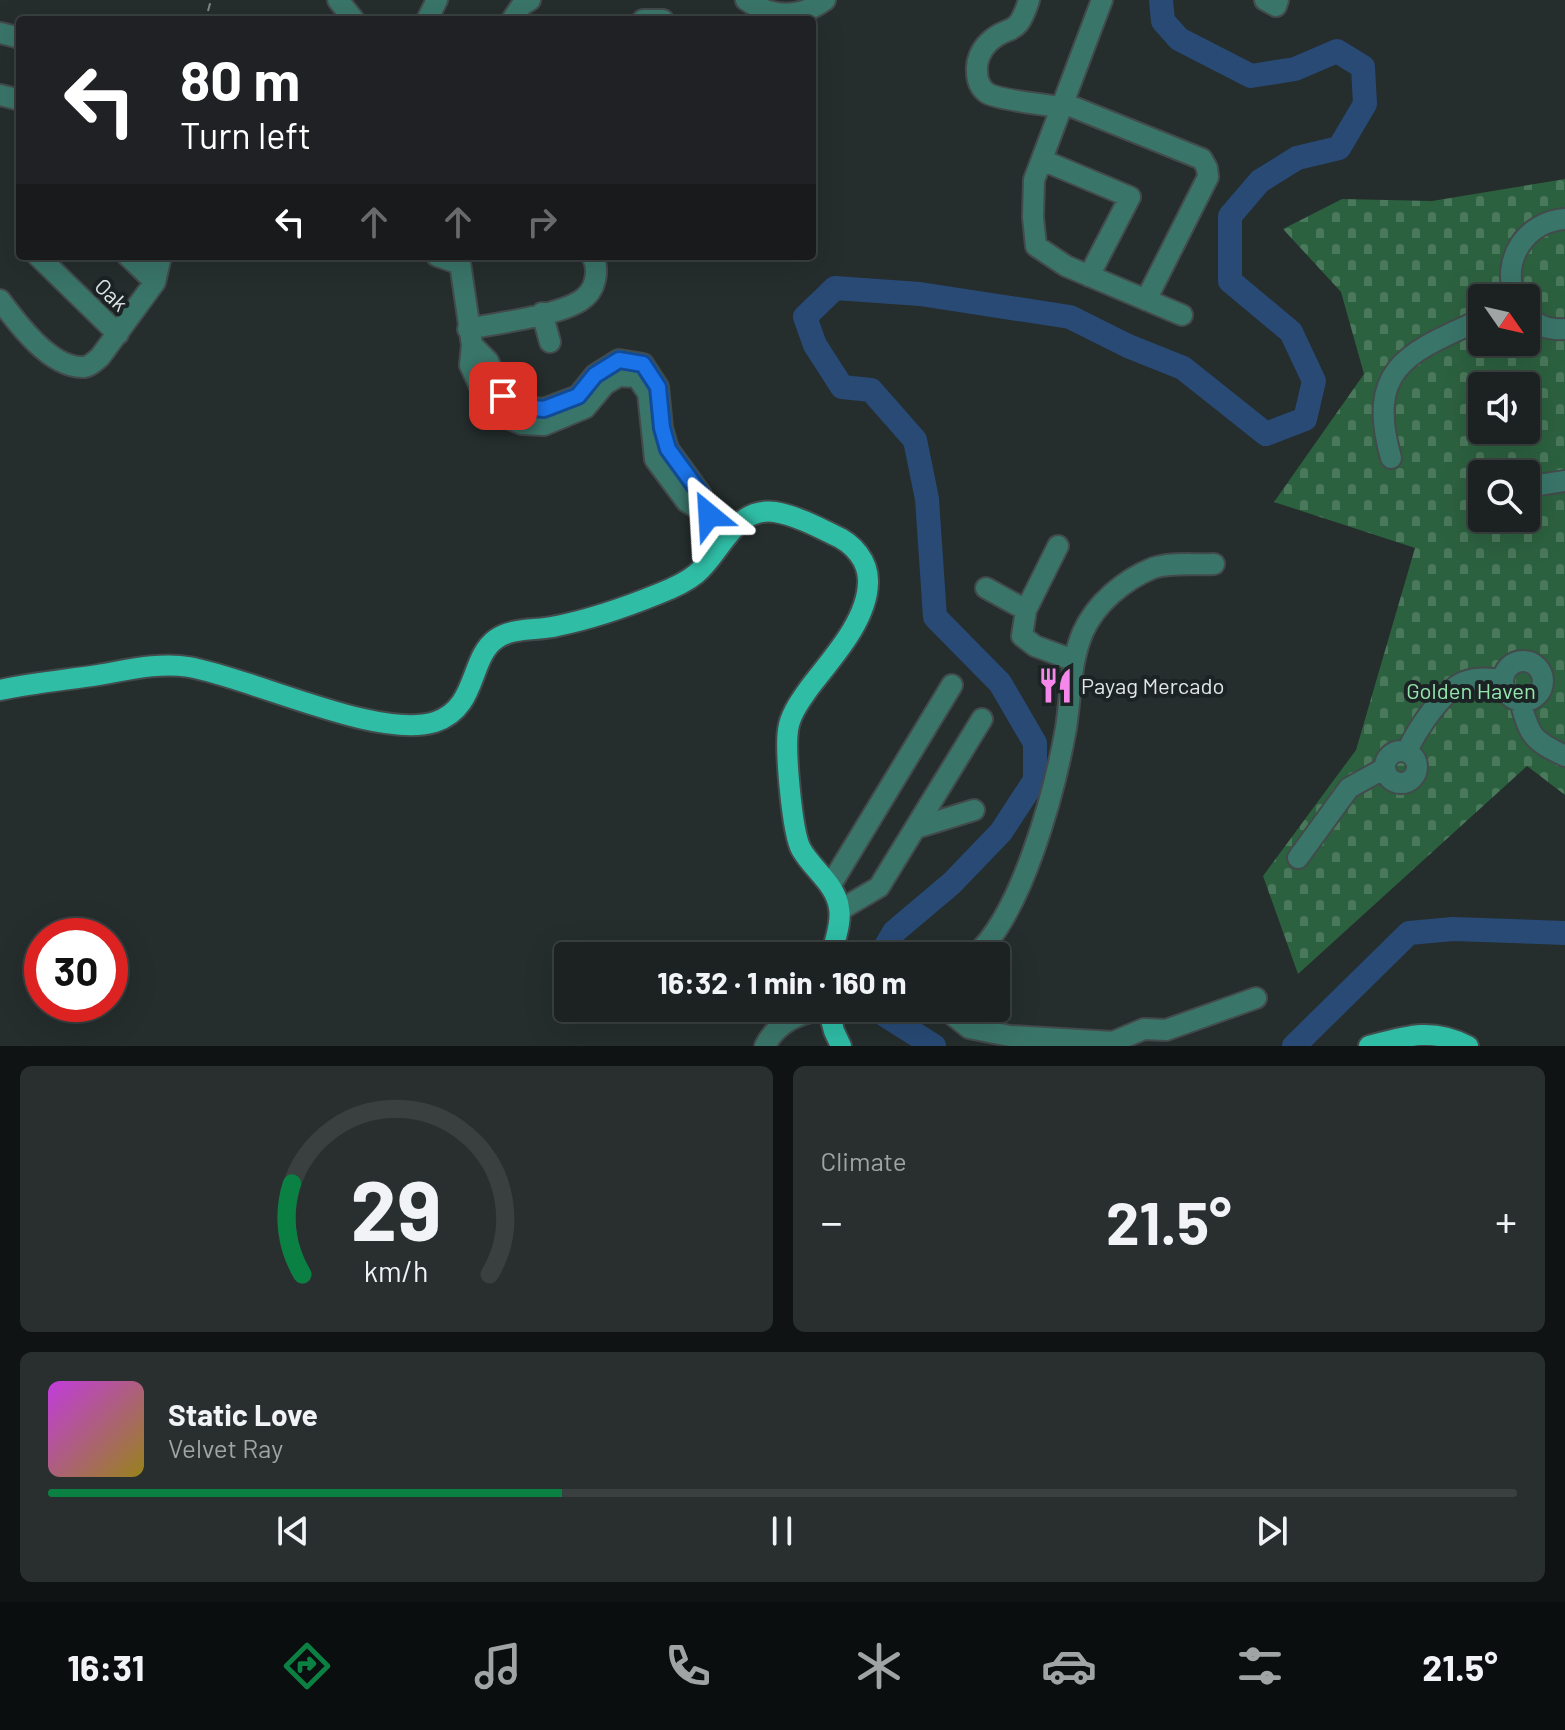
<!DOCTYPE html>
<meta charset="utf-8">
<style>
body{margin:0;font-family:Barlow,sans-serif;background:#292f2f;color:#f1f3f6;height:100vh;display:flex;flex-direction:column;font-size:30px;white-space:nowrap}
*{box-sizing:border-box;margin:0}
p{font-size:26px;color:#a0a4a5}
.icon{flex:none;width:44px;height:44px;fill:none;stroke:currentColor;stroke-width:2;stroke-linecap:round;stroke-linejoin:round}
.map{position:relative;height:1046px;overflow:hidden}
.side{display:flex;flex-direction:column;gap:20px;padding:20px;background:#0f1313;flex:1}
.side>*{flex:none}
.guide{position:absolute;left:16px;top:16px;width:800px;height:244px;border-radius:8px;box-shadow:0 8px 32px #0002,0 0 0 2px #3a3f40;background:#202124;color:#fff;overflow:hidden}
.needle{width:52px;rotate:124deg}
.tools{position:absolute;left:1468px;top:284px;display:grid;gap:16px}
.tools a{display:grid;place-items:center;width:72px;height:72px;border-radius:8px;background:#1c2222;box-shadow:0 8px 32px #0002,0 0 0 2px #3a3f40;font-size:40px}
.speed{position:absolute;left:24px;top:918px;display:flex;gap:16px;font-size:40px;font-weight:700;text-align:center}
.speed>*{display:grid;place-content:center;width:104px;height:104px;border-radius:50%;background:#1c2222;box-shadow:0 8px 32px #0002,0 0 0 2px #3a3f40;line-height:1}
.speed .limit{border:12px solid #d22;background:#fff;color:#111}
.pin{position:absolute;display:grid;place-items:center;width:68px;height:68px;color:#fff;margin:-34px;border-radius:16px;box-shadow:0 4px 12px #0006}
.me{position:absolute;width:88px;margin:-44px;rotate:333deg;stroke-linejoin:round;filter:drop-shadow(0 0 6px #0008)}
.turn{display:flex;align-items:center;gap:28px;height:168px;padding:0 32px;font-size:36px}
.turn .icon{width:104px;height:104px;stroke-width:2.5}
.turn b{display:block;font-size:56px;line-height:68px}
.lanes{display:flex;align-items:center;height:76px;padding:0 32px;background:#0003;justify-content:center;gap:40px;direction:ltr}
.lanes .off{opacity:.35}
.big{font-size:60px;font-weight:700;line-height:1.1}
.side .card{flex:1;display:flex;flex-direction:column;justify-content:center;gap:12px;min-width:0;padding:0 28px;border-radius:12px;background:#292f2f}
.side .dial{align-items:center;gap:0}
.dial svg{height:208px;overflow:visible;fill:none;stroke:#3a3f40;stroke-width:7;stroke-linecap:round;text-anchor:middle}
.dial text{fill:#f1f3f6;stroke:none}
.song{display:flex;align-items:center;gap:24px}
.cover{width:96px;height:96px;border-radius:12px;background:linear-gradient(135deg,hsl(290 70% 55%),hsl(50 70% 35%))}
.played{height:8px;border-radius:4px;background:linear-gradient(90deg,#0b8043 35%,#3a3f40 35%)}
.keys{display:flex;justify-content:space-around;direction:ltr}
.heat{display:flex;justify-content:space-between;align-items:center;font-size:44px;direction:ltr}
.side .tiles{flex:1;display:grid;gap:20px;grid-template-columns:1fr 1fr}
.card:last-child{grid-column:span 2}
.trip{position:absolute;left:554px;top:942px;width:456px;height:80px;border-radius:8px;background:#1c2222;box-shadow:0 8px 32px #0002,0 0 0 2px #3a3f40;font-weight:700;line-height:80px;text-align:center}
.dock{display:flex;height:128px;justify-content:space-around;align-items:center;background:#0b0e0e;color:#a0a4a5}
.dock .icon{width:56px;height:56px}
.dock .active{color:#0b8043}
.dock b{font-size:36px;color:#f1f3f6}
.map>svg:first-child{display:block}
</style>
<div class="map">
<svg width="1565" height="1046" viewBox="0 0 1565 1046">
<defs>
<pattern id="cemetery-stones" width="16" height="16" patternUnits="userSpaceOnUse" patternTransform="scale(2)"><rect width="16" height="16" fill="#2c613f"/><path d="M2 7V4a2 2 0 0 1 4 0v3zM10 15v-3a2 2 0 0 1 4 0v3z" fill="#4a785b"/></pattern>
</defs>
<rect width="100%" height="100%" fill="#252d2d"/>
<path fill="url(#cemetery-stones)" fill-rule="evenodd" d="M 1565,179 L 1565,795 L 1527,766 L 1298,974 L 1263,876 L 1356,750 L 1415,548 L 1274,502 L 1364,374 L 1341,292 L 1283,229 L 1342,199 L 1432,201 ZM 1482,298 L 1526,298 L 1526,342 L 1482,342 ZM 1482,386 L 1526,386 L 1526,430 L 1482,430 ZM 1482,474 L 1526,474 L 1526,518 L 1482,518 Z"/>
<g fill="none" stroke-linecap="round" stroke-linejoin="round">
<path stroke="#284a75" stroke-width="24" d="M 880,956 L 894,932 L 952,883 L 1001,832 L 1035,780 L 1035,743 L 1000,683 L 935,617 L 927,499 L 915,440 L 871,390 L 842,387 L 815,345 L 805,317 L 835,288 L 920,294 L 1070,317 L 1128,346 L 1183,368 L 1266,434 L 1305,419 L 1314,381 L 1291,332 L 1230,281 L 1230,216 L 1260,181 L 1297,158 L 1339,148 L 1365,104 L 1363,67 L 1337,51 L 1295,69 L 1251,76 L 1179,39 L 1163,21 L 1161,0
M 874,1008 L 934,1046
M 1294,1046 L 1409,933 L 1453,929 L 1565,933"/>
<defs>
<path id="minor" d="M 338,0 L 354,20
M 746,0 C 772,18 799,19 825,0
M 1029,0 C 1016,41 1009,22 988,43 C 981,50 976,61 977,71 C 977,80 980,88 987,93 C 999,100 1045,105 1061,107
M 1102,0 L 1034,180 L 1033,217 L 1036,246 L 1066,266 L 1182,315
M 1265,0 L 1276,6 L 1278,0
M 427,20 L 437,0
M 512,20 L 522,5 L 530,0
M 643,20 L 663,20
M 0,33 L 20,38
M 0,95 L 20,100
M 1063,103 L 1202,159 L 1207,168 L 1208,177 L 1146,300
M 1042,160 L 1130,197 L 1089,276
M 38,256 L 118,334
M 128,256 L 155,282
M 437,256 L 460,264
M 459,256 L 472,345 L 470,365 L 487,402 L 502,416 L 522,424 L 544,425 L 585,408 L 605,384 L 619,376 L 637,377 L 648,393 L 655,459 L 687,502 L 709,515
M 1515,298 C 1501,260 1525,222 1565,219
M 0,300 C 17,323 51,369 84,367 C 91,366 95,361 100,357 L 155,282 L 161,256
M 542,313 L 550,342
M 1526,314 C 1538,326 1547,330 1565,329
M 468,329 C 498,323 556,316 580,301 C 588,296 593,289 595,280 C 597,271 597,264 592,256
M 472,345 L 488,361 L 503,396 L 523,407 L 544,409 L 578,396 L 595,375 L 619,360 L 643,364 L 658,387 L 662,428 L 668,449 L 700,493 L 723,541
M 1391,458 C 1365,366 1410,352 1482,319
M 1526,487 L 1565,481
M 1479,495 L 1482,495
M 1058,546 L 1026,610 L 1022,636 L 1035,646 L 1073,660
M 986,588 L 1026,610
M1503 681a20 20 0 1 1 40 0a20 20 0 1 1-40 0Z
M 1520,701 C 1530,737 1532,740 1565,756
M 1407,751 C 1417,730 1441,692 1464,682 C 1476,677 1489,678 1502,680
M1385 767a16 16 0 1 1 32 0a16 16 0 1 1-32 0Z
M 916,828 L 974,810
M 1298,858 L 1349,788 L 1385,768
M 830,886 L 952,685
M 840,910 L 879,887 L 982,719
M 974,956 C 1022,915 1055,790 1066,728 C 1071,696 1070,662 1083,632 C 1096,603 1124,580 1153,568 C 1170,562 1195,565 1214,564
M 944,1008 L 969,1028 L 1010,1036 L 1113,1042 L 1144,1029 L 1166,1030 L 1256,998
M 765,1046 C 777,1022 802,1011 828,1009"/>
<path id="major" d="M 0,690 C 32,683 65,680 98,675 C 128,670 159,662 189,667 C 252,678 378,740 435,722 C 478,708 469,658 496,639 C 513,627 537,631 557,626 C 591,619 626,607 658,594 C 671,589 685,583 696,574 C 721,554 734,506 775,512 C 794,515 816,526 834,535 C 853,543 869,561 868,583 C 867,621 832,658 810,687 C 801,700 790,714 788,730 C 785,751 792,832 801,849 C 812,869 836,884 839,908 C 842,924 834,940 832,956
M 828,1008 L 834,1031 L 841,1046
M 1369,1046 C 1406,1036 1432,1027 1468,1046"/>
</defs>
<use href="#minor" stroke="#434a4b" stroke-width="24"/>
<use href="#major" stroke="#434a4b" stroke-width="24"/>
<path stroke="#828889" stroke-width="2" stroke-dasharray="8 4" stroke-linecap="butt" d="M 208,11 L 211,0"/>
<use href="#minor" stroke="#3a7569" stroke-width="20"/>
<use href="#major" stroke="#2fbda6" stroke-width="20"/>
</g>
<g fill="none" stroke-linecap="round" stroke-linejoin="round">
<defs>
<path id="route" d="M 503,396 L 523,407 L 544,409 L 578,396 L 595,375 L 619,360 L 643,364 L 658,387 L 662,428 L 668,449 L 700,493 L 709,515"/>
</defs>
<use href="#route" stroke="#114b97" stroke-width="20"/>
<use href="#route" stroke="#1a73e8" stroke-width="14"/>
</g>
<defs>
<symbol id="restaurant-bare" viewBox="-9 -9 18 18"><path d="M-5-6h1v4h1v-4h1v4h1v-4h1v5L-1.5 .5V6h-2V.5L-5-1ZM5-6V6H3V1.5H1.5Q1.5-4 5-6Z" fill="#f788eb" stroke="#1c2324" stroke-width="2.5" paint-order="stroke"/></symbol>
</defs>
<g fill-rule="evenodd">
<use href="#restaurant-bare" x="1030" y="660" width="51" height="51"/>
</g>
<g text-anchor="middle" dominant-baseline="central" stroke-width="8" stroke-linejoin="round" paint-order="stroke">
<g font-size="22" fill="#e1e5e6" stroke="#1c2324">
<text transform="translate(112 294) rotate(44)">Oak</text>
</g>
<g font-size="22" fill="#e1e5e6" stroke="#1c2324" text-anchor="start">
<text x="1081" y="685">Payag Mercado</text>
</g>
<g font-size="22" fill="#94e6ad" stroke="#1c2324">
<text x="1471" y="690">Golden Haven</text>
</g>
</g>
</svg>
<div class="tools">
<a><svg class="needle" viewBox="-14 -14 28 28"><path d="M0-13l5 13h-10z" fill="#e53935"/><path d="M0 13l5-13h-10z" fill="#a0a4a5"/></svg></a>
<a><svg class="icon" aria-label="sound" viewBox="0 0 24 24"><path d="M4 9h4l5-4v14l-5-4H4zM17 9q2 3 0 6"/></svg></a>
<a><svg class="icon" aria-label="search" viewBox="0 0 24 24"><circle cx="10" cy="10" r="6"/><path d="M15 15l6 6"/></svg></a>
</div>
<div class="speed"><div class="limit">30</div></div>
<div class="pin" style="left:503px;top:396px;background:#d93025"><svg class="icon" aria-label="arrive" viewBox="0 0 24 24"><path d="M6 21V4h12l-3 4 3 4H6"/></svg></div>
<svg class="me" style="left:709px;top:515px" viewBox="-20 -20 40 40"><path d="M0-17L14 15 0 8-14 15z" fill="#1a73e8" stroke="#fff" stroke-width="4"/></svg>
<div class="trip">16:32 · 1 min · 160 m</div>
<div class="guide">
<div class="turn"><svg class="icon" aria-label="left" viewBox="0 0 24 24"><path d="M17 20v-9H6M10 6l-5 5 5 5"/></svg><div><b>80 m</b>Turn left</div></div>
<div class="lanes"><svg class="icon" aria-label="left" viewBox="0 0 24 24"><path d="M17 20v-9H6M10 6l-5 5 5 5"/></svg><svg class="icon off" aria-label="ahead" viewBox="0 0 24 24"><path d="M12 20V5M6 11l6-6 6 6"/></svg><svg class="icon off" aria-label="ahead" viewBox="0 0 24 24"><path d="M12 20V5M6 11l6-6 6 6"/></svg><svg class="icon off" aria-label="right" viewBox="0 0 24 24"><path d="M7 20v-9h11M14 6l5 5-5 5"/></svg></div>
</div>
</div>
<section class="side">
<div class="tiles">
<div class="card dial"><svg viewBox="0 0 100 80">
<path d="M14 69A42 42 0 1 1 86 69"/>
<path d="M14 69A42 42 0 0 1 10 34" stroke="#0b8043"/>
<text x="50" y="56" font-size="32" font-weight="700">29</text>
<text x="50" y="72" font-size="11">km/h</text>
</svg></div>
<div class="card"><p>Climate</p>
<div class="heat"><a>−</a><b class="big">21.5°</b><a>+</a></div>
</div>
<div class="card">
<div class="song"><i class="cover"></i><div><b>Static Love</b><p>Velvet Ray</p></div></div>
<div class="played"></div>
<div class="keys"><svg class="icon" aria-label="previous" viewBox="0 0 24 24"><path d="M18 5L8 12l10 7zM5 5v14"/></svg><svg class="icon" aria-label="pause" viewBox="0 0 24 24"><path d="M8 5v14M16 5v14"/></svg><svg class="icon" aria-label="next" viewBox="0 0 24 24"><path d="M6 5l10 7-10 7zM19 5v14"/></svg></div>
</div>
</div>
</section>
<nav class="dock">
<b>16:31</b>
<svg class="icon active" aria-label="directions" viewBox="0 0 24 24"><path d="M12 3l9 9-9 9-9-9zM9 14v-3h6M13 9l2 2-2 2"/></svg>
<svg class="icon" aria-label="music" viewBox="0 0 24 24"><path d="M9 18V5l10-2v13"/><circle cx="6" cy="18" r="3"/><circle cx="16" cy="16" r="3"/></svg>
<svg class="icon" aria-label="phone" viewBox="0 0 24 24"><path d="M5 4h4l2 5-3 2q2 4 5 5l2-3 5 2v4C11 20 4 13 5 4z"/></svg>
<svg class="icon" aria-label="climate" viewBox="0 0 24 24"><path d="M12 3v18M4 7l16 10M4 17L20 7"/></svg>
<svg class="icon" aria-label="car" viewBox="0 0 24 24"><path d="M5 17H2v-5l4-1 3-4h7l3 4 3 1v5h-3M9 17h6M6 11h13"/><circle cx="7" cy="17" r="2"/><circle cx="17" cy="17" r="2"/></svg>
<svg class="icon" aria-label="filters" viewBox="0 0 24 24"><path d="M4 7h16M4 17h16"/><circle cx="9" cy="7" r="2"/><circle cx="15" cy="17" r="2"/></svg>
<b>21.5°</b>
</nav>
